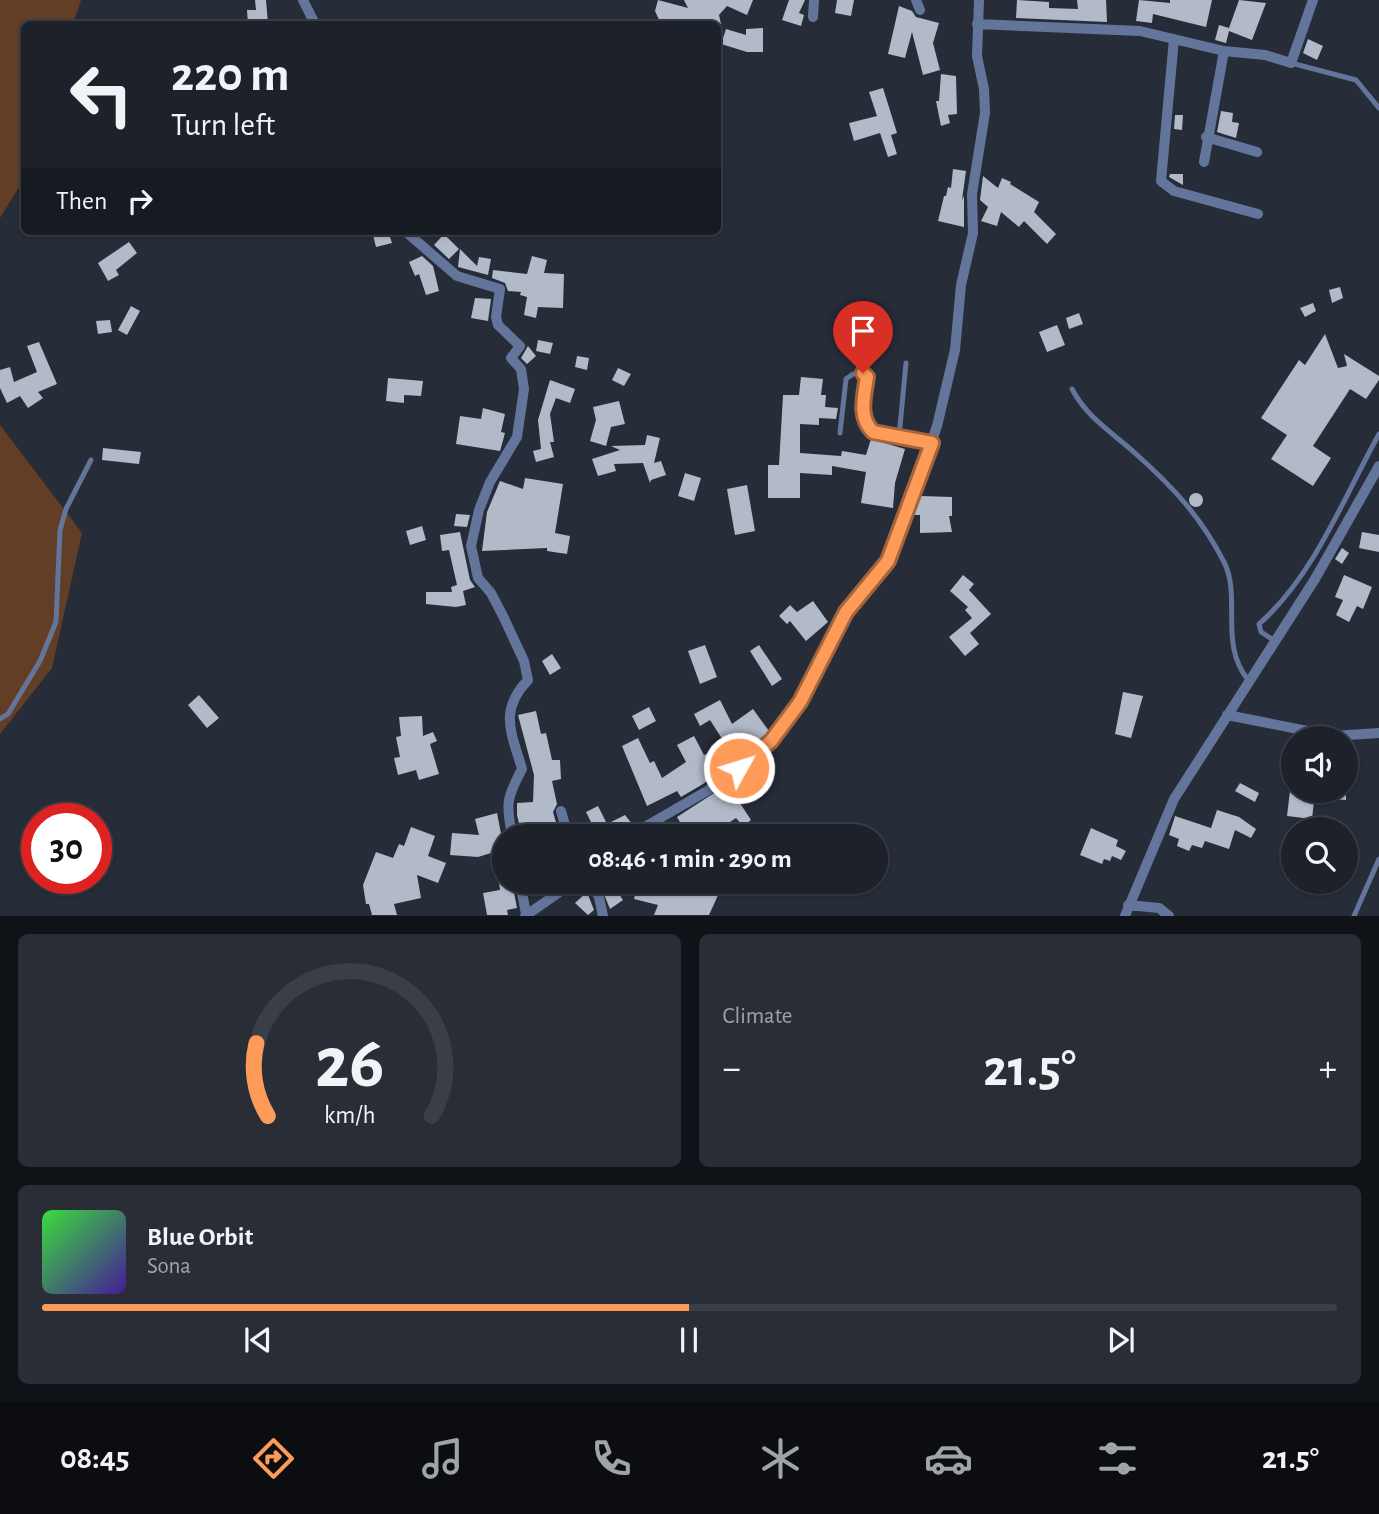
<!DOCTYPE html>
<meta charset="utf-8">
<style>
body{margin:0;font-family:"Alegreya Sans",sans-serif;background:#292e36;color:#f1f3f6;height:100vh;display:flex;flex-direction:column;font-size:26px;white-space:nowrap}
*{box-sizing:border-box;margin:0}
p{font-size:23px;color:#a0a3a8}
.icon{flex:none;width:38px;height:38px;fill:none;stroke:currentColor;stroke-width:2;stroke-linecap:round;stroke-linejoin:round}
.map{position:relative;height:916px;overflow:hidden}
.details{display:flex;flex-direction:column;gap:18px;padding:18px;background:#0f1217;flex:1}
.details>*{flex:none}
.banner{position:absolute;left:21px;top:21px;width:700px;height:214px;border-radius:10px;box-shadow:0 2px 5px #0004,0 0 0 2px #3a3e47;background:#1c212a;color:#f1f3f6;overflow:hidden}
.buttons{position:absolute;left:1281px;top:726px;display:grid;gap:14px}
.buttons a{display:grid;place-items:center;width:77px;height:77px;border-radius:50%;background:#1c212a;box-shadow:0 2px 5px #0004,0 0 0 2px #3a3e47;font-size:35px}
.speed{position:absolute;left:21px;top:803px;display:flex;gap:14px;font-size:35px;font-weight:700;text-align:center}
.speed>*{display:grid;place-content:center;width:91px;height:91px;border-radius:50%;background:#1c212a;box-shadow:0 2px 5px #0004,0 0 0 2px #3a3e47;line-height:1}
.speed .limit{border:10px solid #d22;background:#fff;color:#111}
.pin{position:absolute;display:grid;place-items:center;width:60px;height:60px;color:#fff;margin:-72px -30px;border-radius:50% 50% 50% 0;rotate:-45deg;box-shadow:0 0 7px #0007}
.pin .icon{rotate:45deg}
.me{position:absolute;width:77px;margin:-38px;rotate:51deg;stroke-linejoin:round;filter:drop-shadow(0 0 5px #0008)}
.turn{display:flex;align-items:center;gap:24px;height:147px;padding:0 35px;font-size:32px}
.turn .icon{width:91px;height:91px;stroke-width:2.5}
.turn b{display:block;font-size:49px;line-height:60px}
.then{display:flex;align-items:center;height:66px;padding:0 35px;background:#0003;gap:14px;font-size:26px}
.big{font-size:52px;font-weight:600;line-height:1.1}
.details .card{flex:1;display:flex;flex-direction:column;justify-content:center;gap:10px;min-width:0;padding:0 24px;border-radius:10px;background:#292e36}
.details .dial{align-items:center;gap:0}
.dial svg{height:182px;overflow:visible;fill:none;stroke:#3a3e47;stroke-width:7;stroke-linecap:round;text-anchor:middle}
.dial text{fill:#f1f3f6;stroke:none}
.song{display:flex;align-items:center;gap:21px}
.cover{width:84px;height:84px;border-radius:10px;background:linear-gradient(135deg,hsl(120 70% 55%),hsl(260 70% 35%))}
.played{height:7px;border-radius:4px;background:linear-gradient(90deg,#fe9b59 50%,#3a3e47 50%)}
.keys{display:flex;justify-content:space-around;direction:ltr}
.heat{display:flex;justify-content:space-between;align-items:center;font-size:38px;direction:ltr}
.details .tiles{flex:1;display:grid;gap:18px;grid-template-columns:1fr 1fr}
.card:last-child{grid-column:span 2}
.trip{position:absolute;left:492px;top:824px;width:396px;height:70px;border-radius:35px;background:#1c212a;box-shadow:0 2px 5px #0004,0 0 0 2px #3a3e47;font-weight:600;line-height:70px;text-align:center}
.tab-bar{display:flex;height:112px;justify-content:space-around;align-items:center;background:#0b0d11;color:#a0a3a8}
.tab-bar .icon{width:49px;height:49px}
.tab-bar .on{color:#fe9b59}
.tab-bar b{font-size:32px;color:#f1f3f6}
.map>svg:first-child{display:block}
</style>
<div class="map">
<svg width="1379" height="916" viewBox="0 0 1379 916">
<rect width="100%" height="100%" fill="#262c38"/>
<path fill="#633e26" d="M 0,0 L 81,0 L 73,24 L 24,24 L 24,172 L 19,187 L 0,218 Z
M 0,425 L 82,533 L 52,668 L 0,734 Z"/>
<path fill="#b2b9c9" d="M 255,0 L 266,0 L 268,24 L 248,24 L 247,10 L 256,10 Z
M 658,0 L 688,8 L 684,0 L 753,0 L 747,15 L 727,6 L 719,15 L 721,24 L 661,24 L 655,11 Z
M 789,0 L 805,0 L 799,13 L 804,15 L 801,26 L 782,20 Z
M 837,0 L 854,0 L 851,16 L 835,13 Z
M 1017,0 L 1049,2 L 1049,8 L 1078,9 L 1077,0 L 1106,0 L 1107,22 L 1016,18 Z
M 1139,0 L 1170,3 L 1170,0 L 1212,0 L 1206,27 L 1153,14 L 1152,23 L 1136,21 Z
M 1239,0 L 1266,3 L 1252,40 L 1229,31 L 1226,43 L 1215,40 L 1219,25 L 1229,28 Z
M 899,6 L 912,11 L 916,17 L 939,23 L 933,43 L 940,70 L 923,75 L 912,32 L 905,58 L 888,54 Z
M 763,28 L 763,52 L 747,52 L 721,44 L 726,29 L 746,35 L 746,29 Z
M 1308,39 L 1323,46 L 1317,60 L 1303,53 Z
M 941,74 L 956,76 L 957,114 L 948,115 L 950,123 L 941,126 L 936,101 L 939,101 Z
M 883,88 L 897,133 L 891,135 L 897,154 L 888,157 L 880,133 L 854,141 L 849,123 L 877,116 L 869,92 Z
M 1221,111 L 1233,113 L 1232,122 L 1239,123 L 1236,138 L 1217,132 Z
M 1175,115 L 1183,115 L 1182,130 L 1174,129 Z
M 953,169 L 966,171 L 962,200 L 964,196 L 964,227 L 938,221 L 944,196 L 946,196 L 948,187 L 951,188 Z
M 1170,174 L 1183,174 L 1183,185 L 1169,177 Z
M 983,176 L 998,188 L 1002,178 L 1011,182 L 1010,184 L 1039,202 L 1034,212 L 1056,234 L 1047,244 L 1024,221 L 1019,227 L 1001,212 L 997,226 L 981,221 L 988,207 L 980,200 Z
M 372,231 L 388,231 L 392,243 L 376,247 Z
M 444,234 L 459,249 L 449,259 L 434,245 Z
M 129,242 L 137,253 L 116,270 L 119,275 L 108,281 L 98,263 Z
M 460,249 L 477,266 L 479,257 L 491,259 L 488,275 L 458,267 Z
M 422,256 L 433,266 L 439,291 L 426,295 L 419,274 L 415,276 L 409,262 Z
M 532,256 L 547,260 L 544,273 L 564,274 L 563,308 L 538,307 L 536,318 L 524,315 L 527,297 L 520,295 L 521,292 L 508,291 L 505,283 L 492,278 L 493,270 L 527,274 Z
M 1340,287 L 1343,298 L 1332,303 L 1329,290 Z
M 475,298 L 491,299 L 488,321 L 471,318 Z
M 1313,303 L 1316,311 L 1305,317 L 1300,308 Z
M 131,306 L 140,311 L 127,335 L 118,330 Z
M 1079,313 L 1083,324 L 1069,329 L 1066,318 Z
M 110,320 L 112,332 L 98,334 L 96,321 Z
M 1057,325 L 1065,345 L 1047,352 L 1039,332 Z
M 1325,334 L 1338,368 L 1347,366 L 1344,354 L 1379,376 L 1379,380 L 1366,399 L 1350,389 L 1313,446 L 1331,458 L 1313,486 L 1271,459 L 1287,435 L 1261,418 L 1299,360 L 1305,365 Z
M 538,340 L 553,343 L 550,354 L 536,351 Z
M 39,342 L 57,384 L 38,392 L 43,398 L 28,408 L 20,396 L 7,403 L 0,388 L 0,370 L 10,367 L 14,382 L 37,372 L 27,346 Z
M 528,346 L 536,356 L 527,364 L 521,358 Z
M 577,356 L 589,358 L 587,370 L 575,367 Z
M 618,368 L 631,374 L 624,386 L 612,380 Z
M 801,377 L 823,379 L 821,395 L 826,395 L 825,407 L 838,408 L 836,419 L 819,418 L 819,425 L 800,424 L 800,453 L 841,456 L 842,451 L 866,455 L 871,439 L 905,449 L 895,483 L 893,508 L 861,503 L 866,472 L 832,466 L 832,475 L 800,473 L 800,498 L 768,498 L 768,465 L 779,465 L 783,395 L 799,395 Z
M 388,378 L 423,381 L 421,396 L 404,395 L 404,403 L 386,401 Z
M 550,380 L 575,389 L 570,403 L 556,398 L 550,414 L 554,442 L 550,442 L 554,457 L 536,462 L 533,451 L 541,449 L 538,420 Z
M 619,401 L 625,424 L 611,427 L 606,446 L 590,441 L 596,420 L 593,407 Z
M 483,408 L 505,414 L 501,432 L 505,433 L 500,451 L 456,444 L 460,416 L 481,419 Z
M 647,435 L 660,438 L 654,463 L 661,461 L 666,475 L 651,480 L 650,483 L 643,463 L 614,464 L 616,471 L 598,476 L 592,459 L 620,450 L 611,446 L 645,445 Z
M 103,448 L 141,452 L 139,464 L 102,460 Z
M 685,473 L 701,478 L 694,501 L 678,496 Z
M 525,478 L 563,484 L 555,533 L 570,536 L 567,554 L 547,551 L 547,548 L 482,551 L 487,512 L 500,481 L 523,489 Z
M 747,485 L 755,531 L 735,535 L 727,489 Z
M1189 500a7 7 0 1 1 14 0a7 7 0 1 1-14 0Z
M 921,496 L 952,497 L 952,516 L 949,516 L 952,532 L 920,533 L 920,515 L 914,515 Z
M 456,514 L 470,515 L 467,527 L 454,526 Z
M 422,526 L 426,540 L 410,545 L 406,531 Z
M 460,532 L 470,580 L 475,587 L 463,591 L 466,605 L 456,607 L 426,604 L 426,592 L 452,592 L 451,587 L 457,585 L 449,550 L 442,551 L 440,535 Z
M 1362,532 L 1379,535 L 1379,552 L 1359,548 Z
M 1342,548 L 1349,553 L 1342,564 L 1335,559 Z
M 963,575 L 974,584 L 969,590 L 991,614 L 970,633 L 979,644 L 965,656 L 949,637 L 972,618 L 965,610 L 968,607 L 950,591 Z
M 1344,575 L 1372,587 L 1363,609 L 1357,606 L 1349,622 L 1336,615 L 1343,600 L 1335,597 Z
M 813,601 L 828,622 L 806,641 L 790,621 L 787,624 L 779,616 L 790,605 L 797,612 Z
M 705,645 L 717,677 L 700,684 L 688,651 Z
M 759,645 L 782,679 L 772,686 L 750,651 Z
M 552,654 L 561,668 L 550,675 L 542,661 Z
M 1123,692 L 1143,696 L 1131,738 L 1115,734 Z
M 199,695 L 219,718 L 207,728 L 188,705 Z
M 720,700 L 732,724 L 753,709 L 769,731 L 747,751 L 727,760 L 730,765 L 703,784 L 681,797 L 677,791 L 647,806 L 622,746 L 638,738 L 650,763 L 654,761 L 662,778 L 686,762 L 677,745 L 694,736 L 704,755 L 726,745 L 710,720 L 700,726 L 694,714 Z
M 649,707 L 656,721 L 639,730 L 632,716 Z
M 536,711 L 541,734 L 546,733 L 552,760 L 560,760 L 561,779 L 552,781 L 557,804 L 553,812 L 560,836 L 522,836 L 517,815 L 517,803 L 533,802 L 534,775 L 518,715 Z
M 422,716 L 423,736 L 433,732 L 437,741 L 430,744 L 439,774 L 419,780 L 416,770 L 398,775 L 394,758 L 400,757 L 396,737 L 401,736 L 399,717 Z
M 756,766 L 766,784 L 738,800 L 751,820 L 743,826 L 736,818 L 721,828 L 718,836 L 700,836 L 703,828 L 680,822 L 677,817 Z
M 1240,783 L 1259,793 L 1255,802 L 1235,791 Z
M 1290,791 L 1315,792 L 1312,819 L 1287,816 Z
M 1319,791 L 1346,791 L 1346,800 L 1318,798 Z
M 598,806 L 607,824 L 625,815 L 633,825 L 609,836 L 598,836 L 586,812 Z
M 1217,810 L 1239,817 L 1256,829 L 1251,838 L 1235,830 L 1229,849 L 1205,841 L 1202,848 L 1192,845 L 1189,851 L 1177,846 L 1179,839 L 1169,835 L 1175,816 L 1211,828 Z
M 497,813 L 504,849 L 478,857 L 450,855 L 452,833 L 479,835 L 475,819 Z
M 411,827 L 435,836 L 428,856 L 446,863 L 438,883 L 417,875 L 421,898 L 394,904 L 397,915 L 372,915 L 369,904 L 366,904 L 363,885 L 376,852 L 393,858 L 399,844 L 404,846 Z
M 658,828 L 678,836 L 648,836 Z
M 1091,828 L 1118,840 L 1116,846 L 1126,851 L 1121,860 L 1112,856 L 1110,861 L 1104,859 L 1102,864 L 1080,855 Z
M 499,882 L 512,882 L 517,908 L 507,910 L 508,915 L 487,915 L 483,893 L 500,890 Z
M 599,882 L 611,882 L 623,900 L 610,909 Z
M 638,882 L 662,887 L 663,882 L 693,882 L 705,886 L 707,882 L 724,882 L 709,915 L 654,915 L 658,905 L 634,899 Z
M 587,892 L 594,910 L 588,915 L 575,903 Z"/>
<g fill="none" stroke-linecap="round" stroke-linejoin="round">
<path stroke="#64759c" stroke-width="5" d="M 1291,63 L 1356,80 L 1379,108
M 1072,389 C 1088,419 1112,432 1136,454 C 1173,487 1201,517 1224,562 C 1242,597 1218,645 1249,681
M 840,433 L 846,379 L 853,374 L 863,373 L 867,378 C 864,397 858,418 873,432 L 932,443
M 899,437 L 906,363
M 1275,641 L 1261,632 L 1259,624 C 1314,576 1344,497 1379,434
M 0,719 L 8,714 L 40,661 L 56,622 L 60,530 L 66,509 L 91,460
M 1354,916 L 1379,859"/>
<path stroke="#64759c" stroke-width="10" d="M 303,0 L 315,24
M 916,0 L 920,10
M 813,17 L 814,0
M 977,24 L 1140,31 L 1224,51 L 1265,55 L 1291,63 L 1313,0
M 1174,39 L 1161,181 L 1174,191 L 1258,214
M 1206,137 L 1257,152
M 1204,162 L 1224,51
M 405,231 L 457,276 L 500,289 L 496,317 L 498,325 L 520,346 L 511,358 L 521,369 L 524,389 L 517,437 L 490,482 L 479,510 L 471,546 L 478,578 L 491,593 L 504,618 L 524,661 L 528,680 C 498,711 512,734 522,769 C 506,799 506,804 512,836
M 1227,715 L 1333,736 L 1379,733
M 561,811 L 568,836
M 629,836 L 707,791 L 759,754 L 771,741 L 800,702 L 846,612 L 872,582 L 897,541 L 937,426 L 955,350 L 961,285 L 973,233 L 972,194 L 985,113 L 984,89 L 977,56 L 979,0
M 520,882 L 526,914
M 590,882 L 599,897 L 603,916
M 1128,905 L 1159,908 L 1169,916
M 525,916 L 574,882
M 1125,916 L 1174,799 L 1315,579 L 1379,466"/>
</g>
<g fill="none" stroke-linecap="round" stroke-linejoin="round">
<defs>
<path id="route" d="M 739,768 L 771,741 L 800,702 L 846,612 L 888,561 L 932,443 L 873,432 C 858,417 864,397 867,377 L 863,373"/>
</defs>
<use href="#route" stroke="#a5653a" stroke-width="18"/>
<use href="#route" stroke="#fe9b59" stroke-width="12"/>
</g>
</svg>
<div class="buttons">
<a><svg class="icon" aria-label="sound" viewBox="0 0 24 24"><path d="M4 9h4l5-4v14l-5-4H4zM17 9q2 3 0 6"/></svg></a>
<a><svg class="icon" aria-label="search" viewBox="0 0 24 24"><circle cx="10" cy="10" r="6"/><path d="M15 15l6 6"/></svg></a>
</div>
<div class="speed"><div class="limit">30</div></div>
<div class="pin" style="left:863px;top:373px;background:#d93025"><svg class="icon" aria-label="arrive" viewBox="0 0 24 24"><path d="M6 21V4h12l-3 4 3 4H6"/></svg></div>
<svg class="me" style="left:739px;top:768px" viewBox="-20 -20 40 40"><circle r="17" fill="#fe9b59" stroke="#fff" stroke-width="3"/><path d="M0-11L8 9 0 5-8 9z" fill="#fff"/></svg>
<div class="trip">08:46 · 1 min · 290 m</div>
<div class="banner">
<div class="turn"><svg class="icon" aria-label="left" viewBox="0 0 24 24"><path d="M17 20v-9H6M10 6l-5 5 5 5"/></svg><div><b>220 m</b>Turn left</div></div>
<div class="then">Then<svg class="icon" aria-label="right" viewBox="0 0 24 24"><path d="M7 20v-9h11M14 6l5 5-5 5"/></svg></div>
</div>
</div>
<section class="details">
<div class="tiles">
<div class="card dial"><svg viewBox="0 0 100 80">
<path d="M14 69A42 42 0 1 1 86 69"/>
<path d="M14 69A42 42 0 0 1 9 37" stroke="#fe9b59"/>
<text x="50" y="56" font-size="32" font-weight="700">26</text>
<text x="50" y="72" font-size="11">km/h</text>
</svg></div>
<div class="card"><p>Climate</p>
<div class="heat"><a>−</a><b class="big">21.5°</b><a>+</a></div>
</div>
<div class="card">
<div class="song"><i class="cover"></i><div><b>Blue Orbit</b><p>Sona</p></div></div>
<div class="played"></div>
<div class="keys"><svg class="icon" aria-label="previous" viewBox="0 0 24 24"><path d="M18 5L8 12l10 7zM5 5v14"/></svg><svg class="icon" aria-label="pause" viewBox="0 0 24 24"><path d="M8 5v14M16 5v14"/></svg><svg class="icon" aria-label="next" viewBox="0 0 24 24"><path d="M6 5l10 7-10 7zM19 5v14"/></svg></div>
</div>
</div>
</section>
<nav class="tab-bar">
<b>08:45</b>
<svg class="icon on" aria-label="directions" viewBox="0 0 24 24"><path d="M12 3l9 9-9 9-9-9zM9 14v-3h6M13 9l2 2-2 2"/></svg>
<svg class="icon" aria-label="music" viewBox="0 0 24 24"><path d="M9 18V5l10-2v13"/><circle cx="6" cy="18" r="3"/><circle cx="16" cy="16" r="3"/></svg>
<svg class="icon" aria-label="phone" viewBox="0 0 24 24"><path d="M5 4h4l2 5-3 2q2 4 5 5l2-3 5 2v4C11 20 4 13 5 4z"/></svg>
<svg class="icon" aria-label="climate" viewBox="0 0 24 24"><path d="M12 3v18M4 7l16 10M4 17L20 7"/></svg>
<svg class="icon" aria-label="car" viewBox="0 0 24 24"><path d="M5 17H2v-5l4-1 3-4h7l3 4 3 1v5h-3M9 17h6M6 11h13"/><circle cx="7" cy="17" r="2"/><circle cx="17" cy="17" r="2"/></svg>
<svg class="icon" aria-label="filters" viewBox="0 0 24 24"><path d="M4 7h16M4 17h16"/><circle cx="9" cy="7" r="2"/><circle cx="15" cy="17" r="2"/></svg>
<b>21.5°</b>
</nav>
